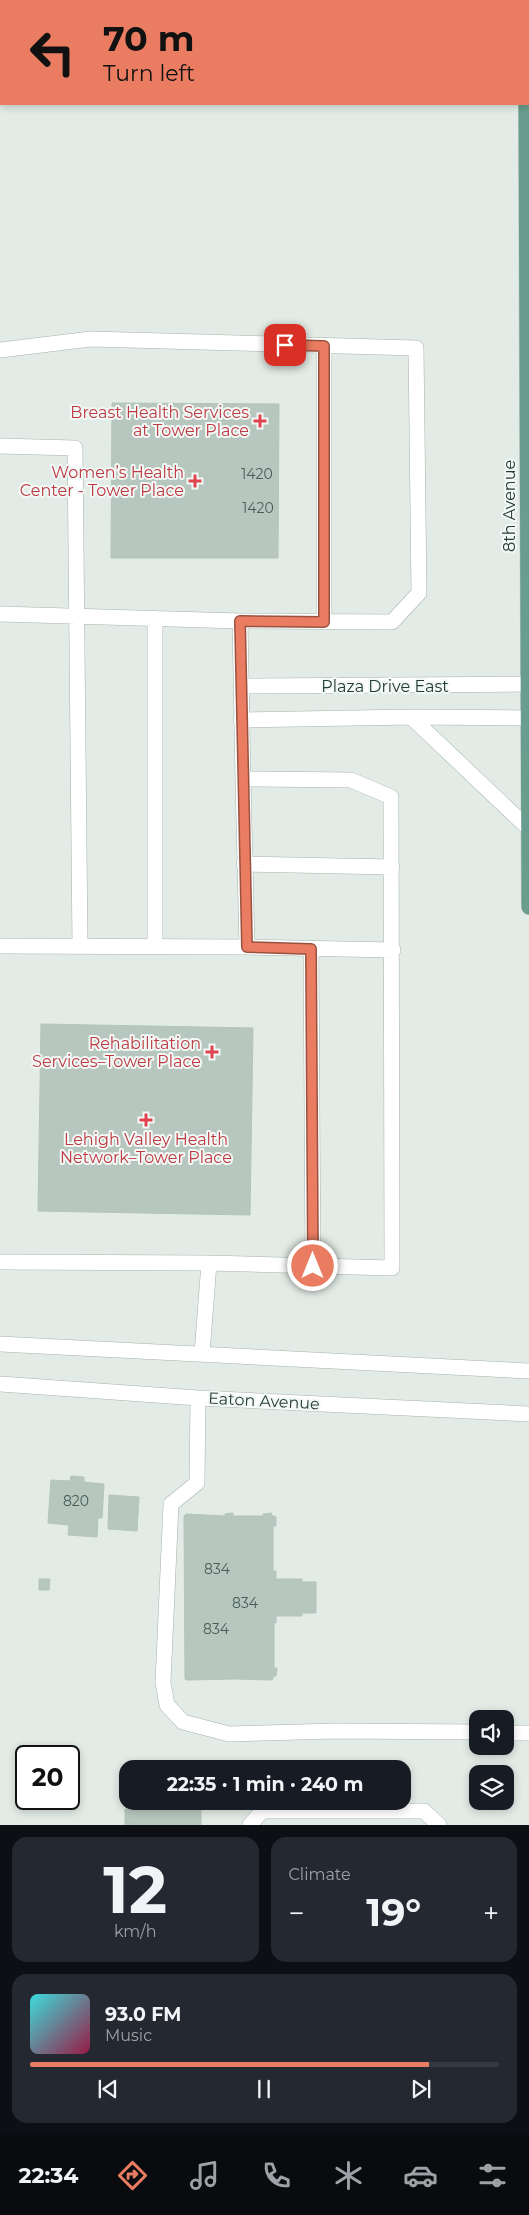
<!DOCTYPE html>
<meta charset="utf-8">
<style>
body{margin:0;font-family:Montserrat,sans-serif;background:#242831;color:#f1f3f6;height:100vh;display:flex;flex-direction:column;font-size:19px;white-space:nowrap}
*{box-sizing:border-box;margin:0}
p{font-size:16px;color:#9ea1a6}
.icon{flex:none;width:28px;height:28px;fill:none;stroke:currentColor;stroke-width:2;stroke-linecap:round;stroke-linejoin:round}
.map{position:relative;height:1825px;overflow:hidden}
.drawer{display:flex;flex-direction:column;gap:12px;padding:12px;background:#0d0f14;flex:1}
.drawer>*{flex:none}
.top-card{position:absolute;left:0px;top:0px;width:530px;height:105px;box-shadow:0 2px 8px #0003;background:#ea7d61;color:#111;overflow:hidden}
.tools{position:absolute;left:469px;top:1710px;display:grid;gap:10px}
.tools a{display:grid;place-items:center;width:45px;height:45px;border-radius:10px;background:#171b24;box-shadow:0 2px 8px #0003;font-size:25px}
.speed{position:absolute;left:15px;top:1745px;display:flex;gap:10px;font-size:25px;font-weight:700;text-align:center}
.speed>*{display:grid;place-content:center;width:65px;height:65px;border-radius:50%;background:#171b24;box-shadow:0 2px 8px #0003;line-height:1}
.speed .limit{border:2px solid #111;border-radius:8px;background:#fff;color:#111}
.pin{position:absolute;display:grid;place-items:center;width:42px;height:42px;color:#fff;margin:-21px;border-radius:10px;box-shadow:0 2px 8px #0006}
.me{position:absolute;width:55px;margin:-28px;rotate:0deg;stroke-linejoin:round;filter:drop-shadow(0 0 4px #0008)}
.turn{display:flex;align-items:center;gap:18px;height:105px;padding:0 20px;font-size:22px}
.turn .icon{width:65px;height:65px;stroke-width:2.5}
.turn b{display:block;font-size:35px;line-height:42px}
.big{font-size:38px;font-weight:700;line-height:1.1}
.drawer .tile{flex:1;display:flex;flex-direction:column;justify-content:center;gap:8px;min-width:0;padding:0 18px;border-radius:15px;background:#242831}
.drawer .dial{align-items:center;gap:0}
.dial b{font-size:65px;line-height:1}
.song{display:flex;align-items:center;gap:15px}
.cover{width:60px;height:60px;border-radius:8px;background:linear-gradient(135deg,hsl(180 70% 55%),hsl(340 70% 35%))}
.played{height:5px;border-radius:2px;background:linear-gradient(90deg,#ea7d61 85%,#363941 85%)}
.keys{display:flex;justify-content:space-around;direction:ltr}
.heat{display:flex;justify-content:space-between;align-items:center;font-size:28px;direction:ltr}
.drawer .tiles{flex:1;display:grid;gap:12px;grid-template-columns:1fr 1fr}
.tile:last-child{grid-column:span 2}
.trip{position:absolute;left:119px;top:1760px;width:292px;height:50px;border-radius:15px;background:#171b24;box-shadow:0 2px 8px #0003;font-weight:700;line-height:50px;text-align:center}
.menu{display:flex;height:80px;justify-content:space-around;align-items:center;background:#090b0e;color:#9ea1a6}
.menu .icon{width:35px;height:35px}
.menu .on{color:#ea7d61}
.menu b{font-size:22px;color:#f1f3f6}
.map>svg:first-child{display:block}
</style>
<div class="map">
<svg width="529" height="1825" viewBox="0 0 529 1825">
<rect width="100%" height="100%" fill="#e2ebe6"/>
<path fill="#b7c6bf" stroke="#b4c4bd" d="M 112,403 L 279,404 L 278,558 L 111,558 Z
M 41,1024 L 253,1028 L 250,1215 L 38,1211 Z
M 71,1476 L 84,1477 L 84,1482 L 104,1484 L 102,1518 L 98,1518 L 97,1537 L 68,1535 L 69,1525 L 48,1523 L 51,1480 L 70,1481 Z
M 109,1495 L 139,1497 L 137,1531 L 108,1529 Z
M 233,1513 L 233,1516 L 264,1516 L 263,1514 L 272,1513 L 271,1515 L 276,1517 L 276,1526 L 273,1526 L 273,1571 L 276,1571 L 276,1579 L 302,1579 L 302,1582 L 316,1582 L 316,1613 L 302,1613 L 302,1616 L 276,1616 L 276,1623 L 274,1623 L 274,1668 L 277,1668 L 276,1676 L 274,1676 L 272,1680 L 234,1679 L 187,1680 L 185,1679 L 184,1516 L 186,1514 L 225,1516 L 225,1514 Z
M 39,1579 L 50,1579 L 49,1590 L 39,1590 Z
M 125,1809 L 201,1809 L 201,1825 L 125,1825 Z"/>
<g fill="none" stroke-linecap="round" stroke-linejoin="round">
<defs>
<path id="minor" d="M 0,350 L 91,339 L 416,348 L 419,593 L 392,622 L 240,621 L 0,614
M 0,446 L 75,448 L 80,946
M 155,618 L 155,946
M 240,621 L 243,779
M 324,622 L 324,346
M 241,686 L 529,684
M 411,717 L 528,828
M 241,720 L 411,717 L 529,718
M 244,864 L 392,867
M 0,946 L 247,947 L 243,779 L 351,780 L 391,797 L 392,1268 L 209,1263 L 0,1262
M 247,947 L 393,950
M 311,949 L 313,1266
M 0,1344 L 529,1371
M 202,1354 L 209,1263
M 0,1384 L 198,1398 L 529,1414
M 198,1398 L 197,1483 L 171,1504 L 163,1682 L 167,1705 L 183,1722 L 229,1734 L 335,1731 L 478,1732
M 505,1733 L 529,1733
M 250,1825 L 262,1811 L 424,1811 L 439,1825"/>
<path id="major" d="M 526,1 L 526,0
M 526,104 L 529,907"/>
</defs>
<use href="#minor" stroke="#a5b3ad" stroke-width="16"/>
<use href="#major" stroke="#c1c8c6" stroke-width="16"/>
<use href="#minor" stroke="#fff" stroke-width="15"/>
<use href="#major" stroke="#699e8e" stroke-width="15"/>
</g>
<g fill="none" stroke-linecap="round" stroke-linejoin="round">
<defs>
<path id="route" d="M 285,345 L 324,346 L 324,622 L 240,621 L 247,947 L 311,949 L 313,1266"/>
</defs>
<use href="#route" stroke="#98513f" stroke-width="12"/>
<use href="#route" stroke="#ea7d61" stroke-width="9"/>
</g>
<g fill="#e0444e" stroke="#f2f8f5" stroke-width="2">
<path d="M257.5 413.5h5v5h5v5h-5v5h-5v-5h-5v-5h5z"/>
<path d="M192.5 473.5h5v5h5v5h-5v5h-5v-5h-5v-5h5z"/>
<path d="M209.5 1044.5h5v5h5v5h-5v5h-5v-5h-5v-5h5z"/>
<path d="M143.5 1112.5h5v5h5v5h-5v5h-5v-5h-5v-5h5z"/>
</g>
<g text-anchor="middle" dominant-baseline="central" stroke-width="4" stroke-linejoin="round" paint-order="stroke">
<g font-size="14" fill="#485e56">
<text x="257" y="474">1420</text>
<text x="258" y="508">1420</text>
<text x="76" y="1501">820</text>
<text x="217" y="1569">834</text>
<text x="245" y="1603">834</text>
<text x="216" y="1629">834</text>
</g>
<g font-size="16" fill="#be3a42" stroke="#f2f8f5" text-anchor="end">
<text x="249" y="412">Breast Health Services<tspan x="249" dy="18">at Tower Place</tspan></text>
<text x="184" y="472">Women’s Health<tspan x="184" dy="18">Center - Tower Place</tspan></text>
<text x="201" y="1043">Rehabilitation<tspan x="201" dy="18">Services–Tower Place</tspan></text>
<text x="146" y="1139" text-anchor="middle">Lehigh Valley Health<tspan x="146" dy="18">Network–Tower Place</tspan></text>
</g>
<g font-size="16" fill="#233b33" stroke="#f2f8f5">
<text transform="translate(509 506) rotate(-90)">8th Avenue</text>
<text x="385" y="686">Plaza Drive East</text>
<text transform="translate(264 1401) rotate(3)">Eaton Avenue</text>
</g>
</g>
</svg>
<div class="tools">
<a><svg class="icon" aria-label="sound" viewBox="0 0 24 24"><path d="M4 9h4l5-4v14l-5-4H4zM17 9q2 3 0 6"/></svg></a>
<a><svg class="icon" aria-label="layers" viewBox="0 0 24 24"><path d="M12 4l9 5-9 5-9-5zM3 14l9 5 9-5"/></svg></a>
</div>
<div class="speed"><div class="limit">20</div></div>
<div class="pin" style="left:285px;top:345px;background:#d93025"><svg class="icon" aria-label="arrive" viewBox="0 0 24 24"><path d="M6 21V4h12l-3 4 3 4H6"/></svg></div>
<svg class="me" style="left:313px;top:1266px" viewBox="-20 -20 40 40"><circle r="17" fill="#ea7d61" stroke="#fff" stroke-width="3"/><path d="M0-11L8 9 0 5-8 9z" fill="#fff"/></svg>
<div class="trip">22:35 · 1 min · 240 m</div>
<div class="top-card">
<div class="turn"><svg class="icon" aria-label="left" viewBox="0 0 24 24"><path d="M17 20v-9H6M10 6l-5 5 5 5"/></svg><div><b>70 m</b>Turn left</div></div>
</div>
</div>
<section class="drawer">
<div class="tiles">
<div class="tile dial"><b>12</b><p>km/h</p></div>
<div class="tile"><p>Climate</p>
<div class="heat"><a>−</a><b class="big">19°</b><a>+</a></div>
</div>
<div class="tile">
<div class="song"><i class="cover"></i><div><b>93.0 FM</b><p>Music</p></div></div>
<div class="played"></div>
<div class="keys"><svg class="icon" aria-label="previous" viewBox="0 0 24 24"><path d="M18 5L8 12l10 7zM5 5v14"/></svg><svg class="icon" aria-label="pause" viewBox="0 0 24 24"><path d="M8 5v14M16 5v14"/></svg><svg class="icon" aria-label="next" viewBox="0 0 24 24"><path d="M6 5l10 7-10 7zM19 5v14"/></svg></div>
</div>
</div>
</section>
<nav class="menu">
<b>22:34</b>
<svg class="icon on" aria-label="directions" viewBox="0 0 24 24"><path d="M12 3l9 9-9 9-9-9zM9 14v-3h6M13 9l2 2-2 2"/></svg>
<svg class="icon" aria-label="music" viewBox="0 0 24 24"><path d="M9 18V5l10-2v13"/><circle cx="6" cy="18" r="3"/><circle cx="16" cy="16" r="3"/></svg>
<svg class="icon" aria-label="phone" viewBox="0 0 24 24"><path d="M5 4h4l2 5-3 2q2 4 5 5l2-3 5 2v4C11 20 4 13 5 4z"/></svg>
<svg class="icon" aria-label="climate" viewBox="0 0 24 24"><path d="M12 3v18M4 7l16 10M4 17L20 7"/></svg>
<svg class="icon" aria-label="car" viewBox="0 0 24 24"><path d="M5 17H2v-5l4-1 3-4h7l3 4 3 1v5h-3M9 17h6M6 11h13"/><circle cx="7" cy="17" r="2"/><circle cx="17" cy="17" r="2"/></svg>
<svg class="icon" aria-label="filters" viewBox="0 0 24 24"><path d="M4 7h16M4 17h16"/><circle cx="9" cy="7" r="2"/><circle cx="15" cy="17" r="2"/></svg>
</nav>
